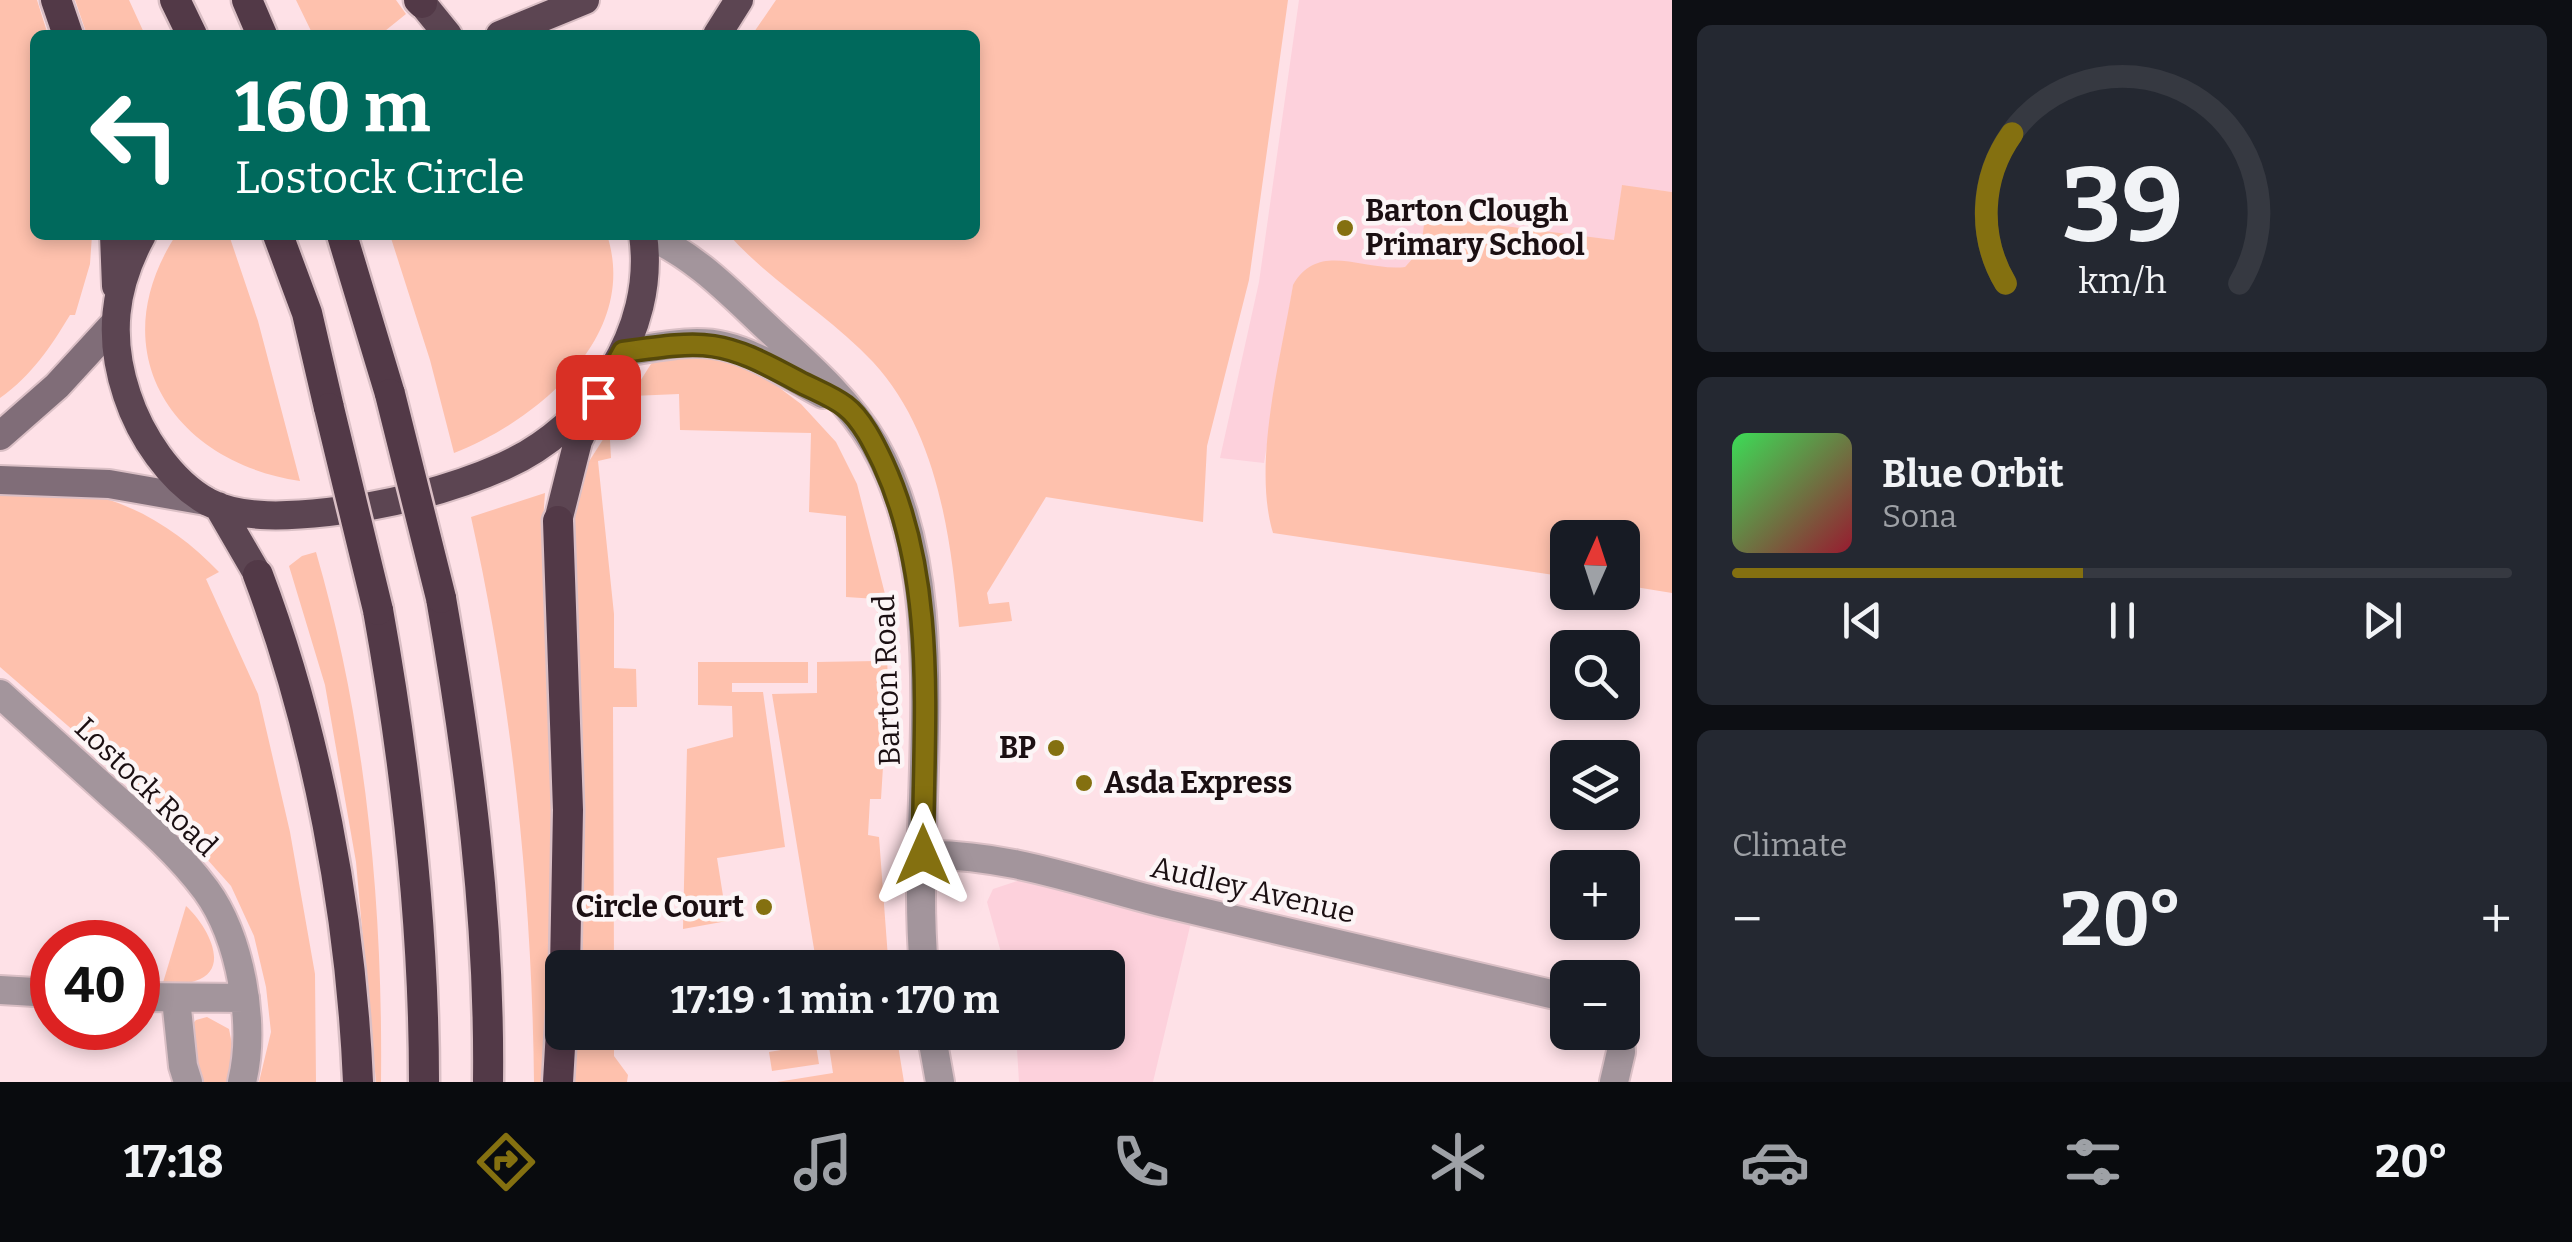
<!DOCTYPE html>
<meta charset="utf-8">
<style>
body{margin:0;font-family:Bitter,serif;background:#242831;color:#f1f3f6;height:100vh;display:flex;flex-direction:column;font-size:38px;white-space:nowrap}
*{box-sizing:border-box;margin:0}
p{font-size:32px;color:#9ea1a6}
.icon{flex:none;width:55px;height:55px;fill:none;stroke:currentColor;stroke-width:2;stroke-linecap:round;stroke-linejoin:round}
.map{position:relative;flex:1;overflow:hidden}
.side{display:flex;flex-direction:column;gap:25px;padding:25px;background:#0d0f14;width:900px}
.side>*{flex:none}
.top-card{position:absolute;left:30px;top:30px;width:950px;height:210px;border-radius:15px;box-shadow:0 5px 15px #0003;background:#00695c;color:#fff;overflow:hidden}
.needle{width:65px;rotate:3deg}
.buttons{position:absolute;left:1550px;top:520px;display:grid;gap:20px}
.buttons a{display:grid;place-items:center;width:90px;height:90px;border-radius:15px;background:#171b24;box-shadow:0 5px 15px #0003;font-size:50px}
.speed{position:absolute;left:30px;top:920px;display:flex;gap:20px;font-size:50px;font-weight:700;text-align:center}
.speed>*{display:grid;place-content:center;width:130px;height:130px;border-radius:50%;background:#171b24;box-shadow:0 5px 15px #0003;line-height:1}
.speed .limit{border:15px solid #d22;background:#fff;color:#111}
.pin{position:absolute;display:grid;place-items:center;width:85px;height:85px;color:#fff;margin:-42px;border-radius:20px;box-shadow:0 5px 15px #0006}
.me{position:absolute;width:110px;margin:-55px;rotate:0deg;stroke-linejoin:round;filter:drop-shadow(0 0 8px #0008)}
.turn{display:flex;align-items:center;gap:35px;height:210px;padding:0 40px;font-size:45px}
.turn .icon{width:130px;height:130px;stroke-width:2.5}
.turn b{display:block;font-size:70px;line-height:85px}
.big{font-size:75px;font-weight:700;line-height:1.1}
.side .tile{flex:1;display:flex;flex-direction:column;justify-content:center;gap:15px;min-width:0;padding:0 35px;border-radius:15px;background:#242831}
.side .dial{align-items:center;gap:0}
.dial svg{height:260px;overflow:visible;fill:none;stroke:#363941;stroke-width:7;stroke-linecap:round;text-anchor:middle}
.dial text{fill:#f1f3f6;stroke:none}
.song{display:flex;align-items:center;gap:30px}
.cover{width:120px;height:120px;border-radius:15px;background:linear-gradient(135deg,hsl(130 70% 55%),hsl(350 70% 35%))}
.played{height:10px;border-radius:5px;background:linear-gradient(90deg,#847010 45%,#363941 45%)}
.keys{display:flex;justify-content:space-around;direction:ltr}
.heat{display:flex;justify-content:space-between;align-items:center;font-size:55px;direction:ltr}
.trip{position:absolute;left:545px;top:950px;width:580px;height:100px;border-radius:15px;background:#171b24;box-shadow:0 5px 15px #0003;font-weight:700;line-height:100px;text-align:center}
.tab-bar{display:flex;height:160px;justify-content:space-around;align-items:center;background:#090b0e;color:#9ea1a6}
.tab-bar .icon{width:70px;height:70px}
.tab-bar .selected{color:#847010}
.tab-bar b{font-size:45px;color:#f1f3f6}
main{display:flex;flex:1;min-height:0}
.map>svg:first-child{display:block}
</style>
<main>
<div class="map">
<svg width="1672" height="1082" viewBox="0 0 1672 1082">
<rect width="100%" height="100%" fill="#fee1e7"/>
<path fill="#fdd1dc" d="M 1299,0 L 1672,0 L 1672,192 L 1622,186 L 1615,241 L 1426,216 L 1421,249 L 1405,267 L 1293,286 L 1264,463 L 1220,458 L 1259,282 Z
M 1026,878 L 1192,918 L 1153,1082 L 1019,1082 L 1016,1033 L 1108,1032 L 1108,968 L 1005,967 L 987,902 L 993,889 Z"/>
<path fill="#fec1ad" d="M 0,0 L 37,0 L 48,35 L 35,35 L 35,235 L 92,235 L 90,264 L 75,315 L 70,315 C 50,348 32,375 0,398 Z
M 75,0 L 129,0 L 145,35 L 87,35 Z
M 296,0 L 396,0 L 406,14 L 380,35 L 313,35 Z
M 776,0 L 1288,0 L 1249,280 L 1207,446 L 1203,522 L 1046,497 L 987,593 L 989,604 L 1009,602 L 1012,621 L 959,627 C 951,536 937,431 873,362 C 829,315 772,283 729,235 L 975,235 L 975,35 L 752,35 Z
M 1622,185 L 1672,192 L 1672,593 L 1623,585 L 1622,538 L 1568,538 L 1567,577 L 1273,533 C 1252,463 1281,358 1293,285 C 1319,240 1363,272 1405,267 L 1421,249 L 1425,216 L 1614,240 Z
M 176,235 L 229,235 L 258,321 L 300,481 C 173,462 100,352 176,235 Z
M 390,235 L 607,235 C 640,336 537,421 454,453 L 430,360 Z
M 658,353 L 726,357 L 757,371 L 801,404 L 836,442 L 857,484 L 885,594 L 888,686 L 881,799 L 870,799 L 868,835 L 879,837 L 888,958 L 817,967 L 772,694 L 817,693 L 817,662 L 877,661 L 877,599 L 846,597 L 846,516 L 809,512 L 811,433 L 680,430 L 679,394 L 632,396 L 631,439 L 610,440 L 611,458 L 598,461 L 614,614 L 614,668 L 636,669 L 637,707 L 613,707 L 614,967 L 578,968 L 572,516 L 578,467 L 588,463 Z
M 0,491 C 23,491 48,488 71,491 C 129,499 179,530 219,572 L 206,579 L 258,694 L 290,832 L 315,974 L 316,1082 L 259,1082 L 271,1032 L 266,987 L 254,936 L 231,886 L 157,803 L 0,667 Z
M 545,493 C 537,589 552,687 554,784 C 555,883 550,983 544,1082 L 534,1082 C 532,893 512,702 471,517 Z
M 316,552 C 366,724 383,904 381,1082 L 376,1082 L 356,862 L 325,685 L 289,566 L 302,556 Z
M 698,662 L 808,662 L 808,683 L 732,683 L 732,692 L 763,692 L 785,847 L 717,858 L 727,921 L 683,929 L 687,749 L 733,737 L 732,706 L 698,705 Z
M 186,906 C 204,922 234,969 195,981 C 185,985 172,984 162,986 Z
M 207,1017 L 229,1029 L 233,1049 L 229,1082 L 195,1082 L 189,1028 L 196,1020 Z
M 576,1033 L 614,1033 L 614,1056 L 628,1075 L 627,1082 L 573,1082 Z
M 791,1033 L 814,1033 L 819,1064 L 772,1071 L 769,1052 L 793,1048 Z
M 827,1033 L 896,1033 L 904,1082 L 777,1082 L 833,1073 Z"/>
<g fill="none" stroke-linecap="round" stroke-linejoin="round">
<defs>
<path id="minor" d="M 0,694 C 38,728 76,763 114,797 C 147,826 180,855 206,890 C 241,938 256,1025 242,1082
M 923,855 C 1007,853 1087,884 1168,904 C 1301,936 1434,966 1568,998
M 0,990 L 52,993
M 138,997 L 245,998
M 176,999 L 183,1066 L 188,1082
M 1614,1082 L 1621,1052 L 1620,1032"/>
<path id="tertiary" d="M 647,235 C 697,256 733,296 772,332 C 808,365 849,401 874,444 C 959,592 909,804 924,968
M 623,352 C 655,348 692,338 724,346 C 759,354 792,378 823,394
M 931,1032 L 940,1082"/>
<path id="secondary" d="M 0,436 L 57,386 L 113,325
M 0,480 L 109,484 L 206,501"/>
<path id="trunk" d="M 422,3 L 448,35
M 500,35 L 585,0
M 717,35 L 739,0
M 114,235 L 116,286
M 142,235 C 113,288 108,338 127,395 C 140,435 170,481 208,502 C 242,520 292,516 328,512 C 386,506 450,490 504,466 C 591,427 657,331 643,235
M 218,506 L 258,575
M 558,521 L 578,441 L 594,408"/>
<path id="motorway" d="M 56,0 L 68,35
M 175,0 L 192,35
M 247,0 L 262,35
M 419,0 L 422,3
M 278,235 L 307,313 L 329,408
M 342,235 L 390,394
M 558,521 L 568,810 L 565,968
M 258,575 C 317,731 351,915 358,1082
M 441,598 C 469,759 490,919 488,1082
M 378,610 C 406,766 424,923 424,1082
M 558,1082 L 562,1013"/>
</defs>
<use href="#minor" stroke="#dabfc5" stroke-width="32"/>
<use href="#tertiary" stroke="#dabfc5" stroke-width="32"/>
<use href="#secondary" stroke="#dabfc5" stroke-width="32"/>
<use href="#trunk" stroke="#dabfc5" stroke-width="32"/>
<use href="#motorway" stroke="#dabfc5" stroke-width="35"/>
<use href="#minor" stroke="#a3959c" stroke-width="28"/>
<use href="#tertiary" stroke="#a3959c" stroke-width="28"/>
<use href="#secondary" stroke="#806d78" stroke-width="28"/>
<use href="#trunk" stroke="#5c4552" stroke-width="28"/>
<use href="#motorway" stroke="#523947" stroke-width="30"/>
<defs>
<path id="motorway-bridge" d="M 390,394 L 441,598
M 329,408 L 378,610"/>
</defs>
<use href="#motorway-bridge" stroke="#dabfc5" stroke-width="35" stroke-linecap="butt"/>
<use href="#motorway-bridge" stroke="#523947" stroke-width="30"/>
</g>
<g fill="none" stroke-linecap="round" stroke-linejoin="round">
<defs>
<path id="route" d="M 598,397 L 623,352 C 708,340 721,339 798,381 C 813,389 832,396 845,406 C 862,419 874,444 883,463 C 939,585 923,724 923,855"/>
</defs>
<use href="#route" stroke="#56490a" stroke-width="25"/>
<use href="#route" stroke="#847010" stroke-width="18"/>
</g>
<g fill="#847010" stroke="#fcf5f6" stroke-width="4">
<circle cx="1345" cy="228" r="10"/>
<circle cx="1056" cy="748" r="10"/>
<circle cx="1084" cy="783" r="10"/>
<circle cx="764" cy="907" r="10"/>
</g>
<g text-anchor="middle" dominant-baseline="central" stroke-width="9" stroke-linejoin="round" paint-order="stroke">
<g font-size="30" font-weight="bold" fill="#1b0f12" stroke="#fcf5f6" text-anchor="start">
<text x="1365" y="211">Barton Clough<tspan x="1365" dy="34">Primary School</tspan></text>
<text x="1036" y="748" text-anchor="end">BP</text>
<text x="1104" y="783">Asda Express</text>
<text x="744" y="907" text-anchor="end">Circle Court</text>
</g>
<g font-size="30" fill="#1b0f12" stroke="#fcf5f6">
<text transform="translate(887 680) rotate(-92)">Barton Road</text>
<text transform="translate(146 787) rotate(44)">Lostock Road</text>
<text transform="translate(1253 890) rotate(13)">Audley Avenue</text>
</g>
</g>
</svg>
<div class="buttons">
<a><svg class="needle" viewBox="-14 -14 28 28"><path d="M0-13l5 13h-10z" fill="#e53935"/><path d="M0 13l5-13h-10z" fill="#9ea1a6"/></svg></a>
<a><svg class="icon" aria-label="search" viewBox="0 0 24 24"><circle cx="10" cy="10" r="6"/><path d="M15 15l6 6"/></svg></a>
<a><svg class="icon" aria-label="layers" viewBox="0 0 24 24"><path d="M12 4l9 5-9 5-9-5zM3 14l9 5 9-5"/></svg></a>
<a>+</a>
<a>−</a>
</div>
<div class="speed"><div class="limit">40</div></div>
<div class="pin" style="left:598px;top:397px;background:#d93025"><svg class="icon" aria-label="arrive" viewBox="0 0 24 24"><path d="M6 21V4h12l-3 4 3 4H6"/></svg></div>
<svg class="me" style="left:923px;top:855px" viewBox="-20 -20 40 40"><path d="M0-17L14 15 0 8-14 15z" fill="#847010" stroke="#fff" stroke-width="4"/></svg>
<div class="trip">17:19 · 1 min · 170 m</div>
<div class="top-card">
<div class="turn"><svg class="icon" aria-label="left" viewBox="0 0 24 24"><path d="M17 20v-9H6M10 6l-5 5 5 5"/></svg><div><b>160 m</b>Lostock Circle</div></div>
</div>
</div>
<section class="side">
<div class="tile dial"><svg viewBox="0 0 100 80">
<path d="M14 69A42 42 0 1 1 86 69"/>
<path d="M14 69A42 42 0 0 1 16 23" stroke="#847010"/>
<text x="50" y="56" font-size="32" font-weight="700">39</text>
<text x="50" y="72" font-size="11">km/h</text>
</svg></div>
<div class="tile">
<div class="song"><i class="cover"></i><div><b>Blue Orbit</b><p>Sona</p></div></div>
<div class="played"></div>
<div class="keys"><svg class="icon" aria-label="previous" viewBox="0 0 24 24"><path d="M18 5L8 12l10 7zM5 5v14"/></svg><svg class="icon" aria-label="pause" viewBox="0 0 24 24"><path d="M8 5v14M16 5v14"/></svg><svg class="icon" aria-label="next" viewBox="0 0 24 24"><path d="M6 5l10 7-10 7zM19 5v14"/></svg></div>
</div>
<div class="tile"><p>Climate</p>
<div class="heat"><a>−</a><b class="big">20°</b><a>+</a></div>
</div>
</section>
</main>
<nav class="tab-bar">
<b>17:18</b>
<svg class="icon selected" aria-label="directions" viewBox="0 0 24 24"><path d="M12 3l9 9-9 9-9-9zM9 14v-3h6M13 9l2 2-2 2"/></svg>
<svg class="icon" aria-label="music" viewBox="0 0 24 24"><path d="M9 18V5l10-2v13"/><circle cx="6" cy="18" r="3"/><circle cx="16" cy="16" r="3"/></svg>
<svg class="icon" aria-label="phone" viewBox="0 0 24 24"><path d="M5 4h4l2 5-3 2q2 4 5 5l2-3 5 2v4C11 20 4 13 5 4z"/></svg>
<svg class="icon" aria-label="climate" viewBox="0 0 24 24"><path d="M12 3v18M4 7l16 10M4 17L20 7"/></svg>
<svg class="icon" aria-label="car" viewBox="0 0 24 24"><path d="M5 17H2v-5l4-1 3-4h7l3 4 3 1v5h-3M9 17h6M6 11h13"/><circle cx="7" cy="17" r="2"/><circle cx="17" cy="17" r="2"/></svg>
<svg class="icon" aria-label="filters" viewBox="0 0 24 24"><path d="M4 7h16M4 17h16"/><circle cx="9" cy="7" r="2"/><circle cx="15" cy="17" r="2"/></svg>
<b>20°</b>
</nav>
